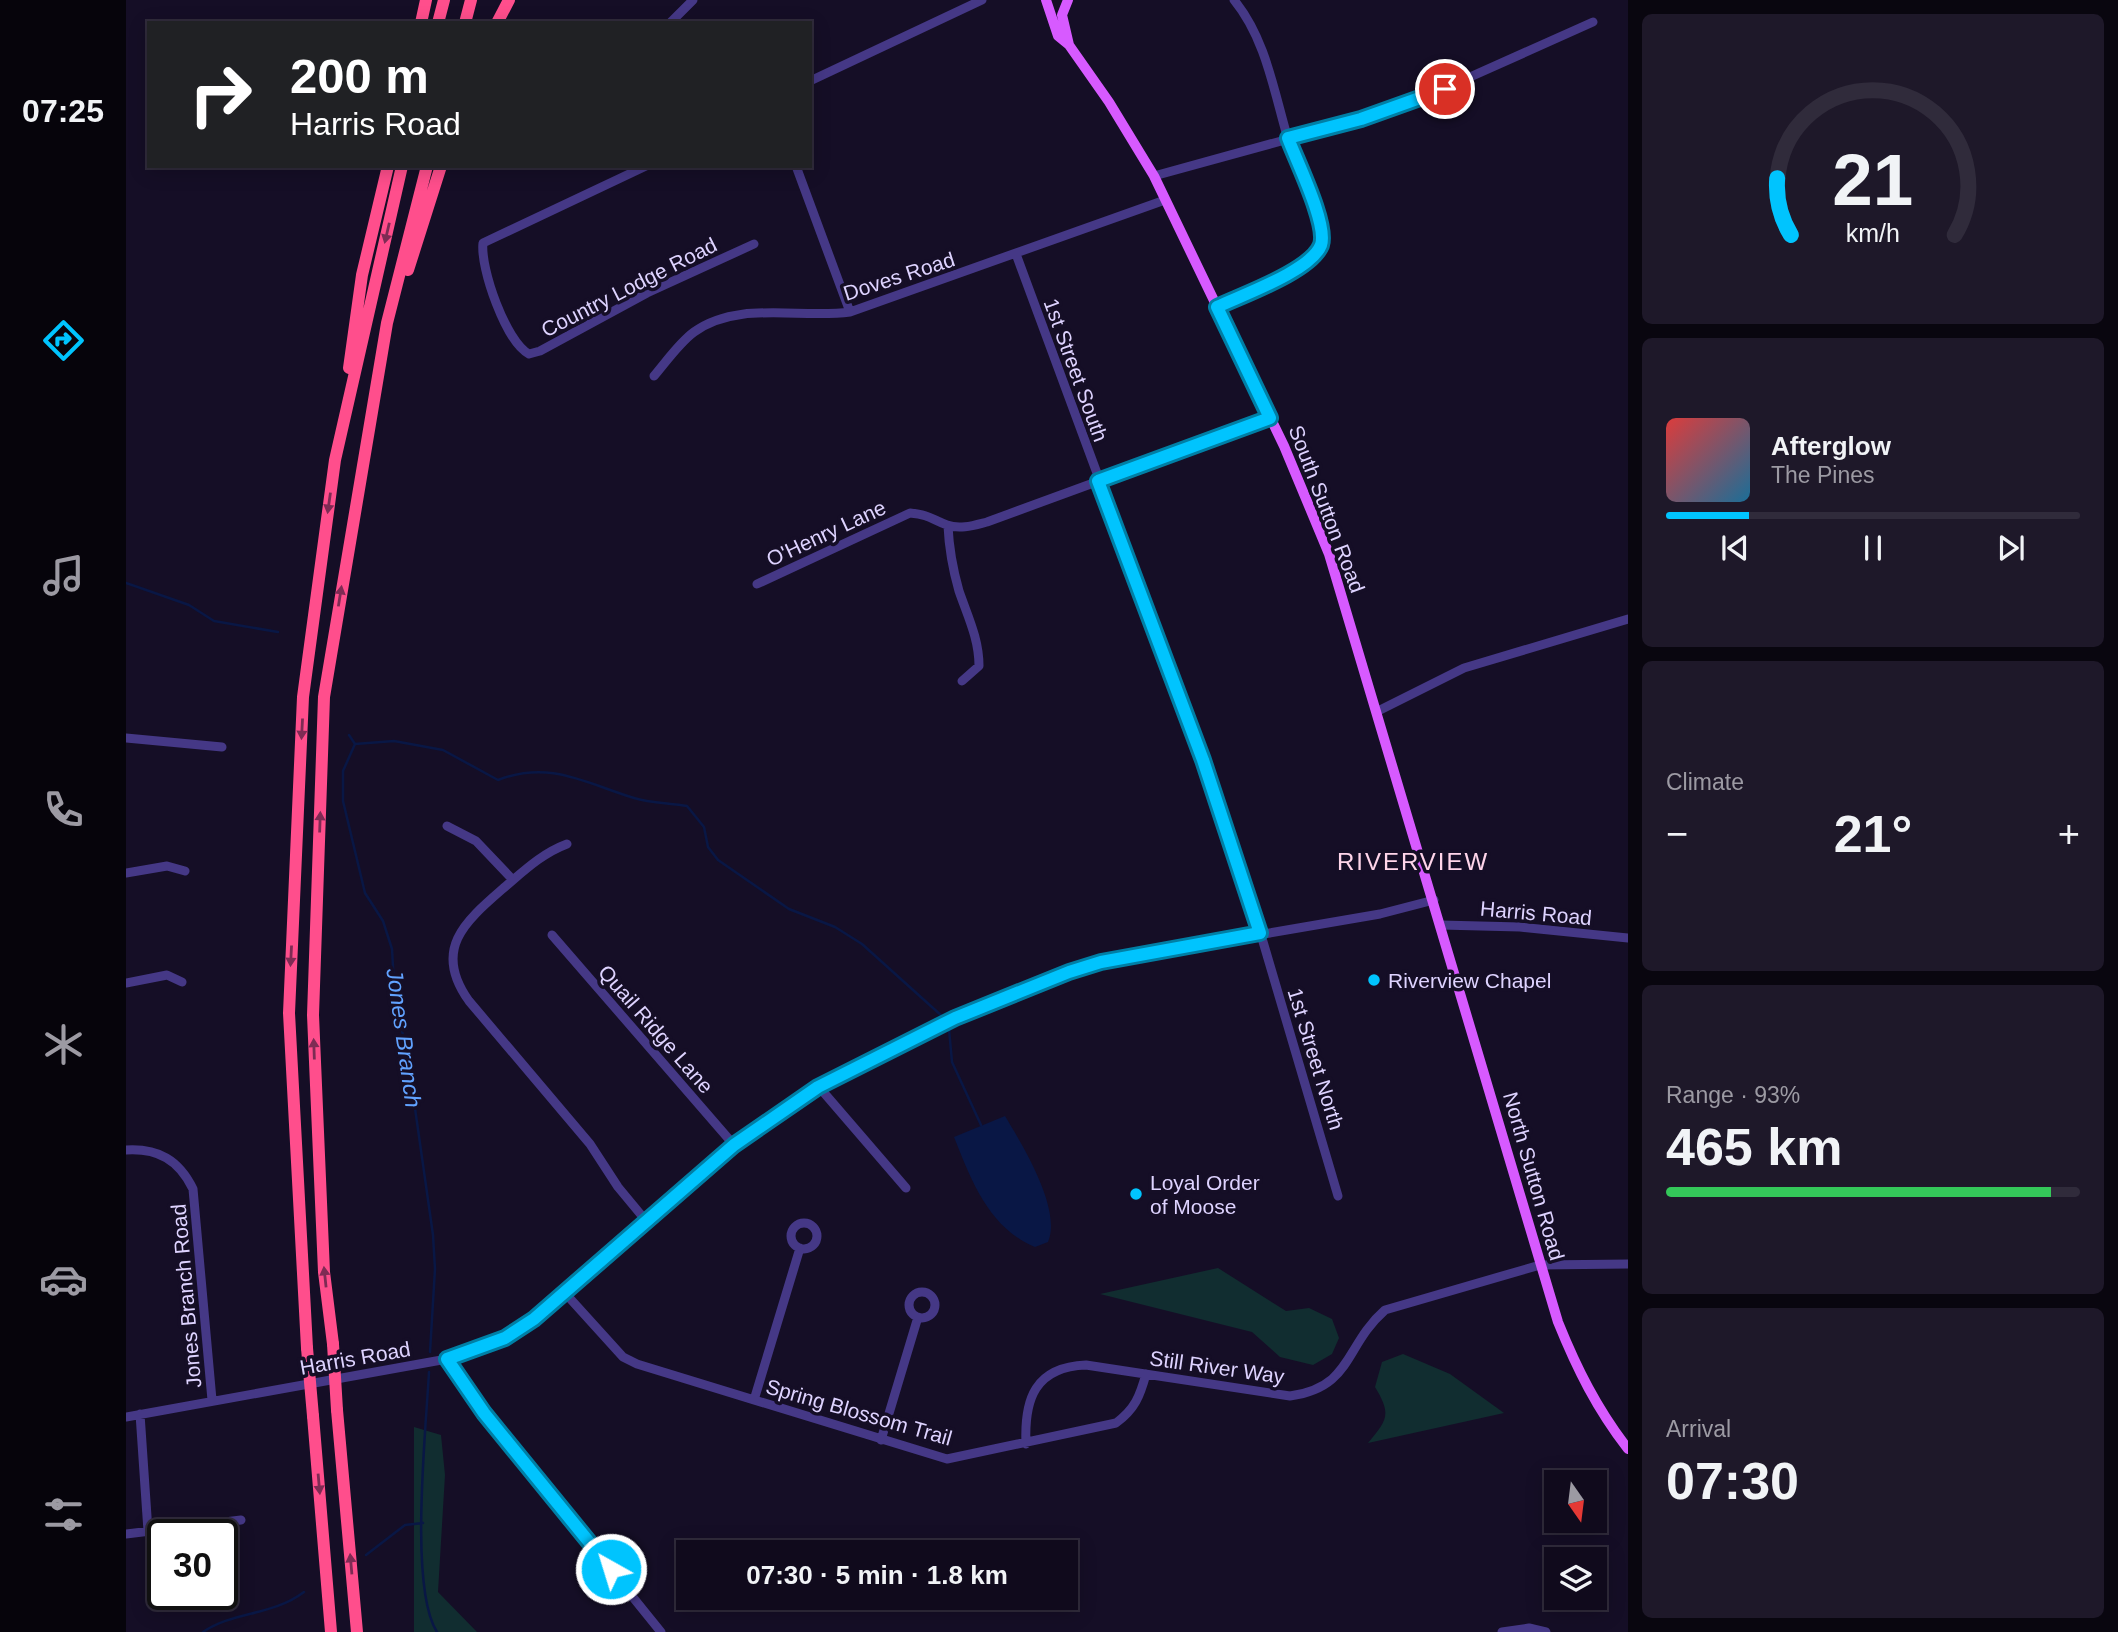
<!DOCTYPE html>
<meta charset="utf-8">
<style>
body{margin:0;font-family:Arial,sans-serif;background:#1e1829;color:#f1f3f6;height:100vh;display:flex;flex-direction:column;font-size:26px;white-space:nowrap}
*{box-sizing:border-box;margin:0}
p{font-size:23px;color:#9c9aa3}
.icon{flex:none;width:38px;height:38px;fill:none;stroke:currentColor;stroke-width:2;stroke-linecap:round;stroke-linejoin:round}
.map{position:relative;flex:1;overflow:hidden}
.sheet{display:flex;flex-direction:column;gap:14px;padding:14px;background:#09060f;width:490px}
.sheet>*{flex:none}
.guide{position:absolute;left:21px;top:21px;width:665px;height:147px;border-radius:0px;box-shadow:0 4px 18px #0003,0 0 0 2px #302b3b;background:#202124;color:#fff;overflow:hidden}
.needle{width:46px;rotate:166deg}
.buttons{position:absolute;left:1418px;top:1470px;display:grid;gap:14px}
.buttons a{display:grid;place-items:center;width:63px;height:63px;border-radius:0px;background:#100a1c;box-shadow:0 4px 18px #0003,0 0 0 2px #302b3b;font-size:35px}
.speed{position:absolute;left:21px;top:1519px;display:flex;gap:14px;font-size:35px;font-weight:700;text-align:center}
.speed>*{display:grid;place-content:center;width:91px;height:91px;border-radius:50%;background:#100a1c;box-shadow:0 4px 18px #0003,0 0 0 2px #302b3b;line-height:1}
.speed .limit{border:4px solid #111;border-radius:10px;background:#fff;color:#111}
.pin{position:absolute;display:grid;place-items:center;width:60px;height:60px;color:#fff;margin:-30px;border:4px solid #fff;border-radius:50%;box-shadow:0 2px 7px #0007}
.me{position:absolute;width:77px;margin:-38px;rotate:321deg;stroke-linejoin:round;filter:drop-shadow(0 0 5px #0008)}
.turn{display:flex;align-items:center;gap:24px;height:147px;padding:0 28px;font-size:32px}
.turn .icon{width:91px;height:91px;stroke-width:2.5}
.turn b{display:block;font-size:49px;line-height:60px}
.big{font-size:52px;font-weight:600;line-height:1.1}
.sheet .widget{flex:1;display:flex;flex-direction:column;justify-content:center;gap:10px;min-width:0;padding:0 24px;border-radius:10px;background:#1e1829}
.sheet .dial{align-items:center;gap:0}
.dial svg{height:182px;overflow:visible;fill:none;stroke:#302b3b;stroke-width:7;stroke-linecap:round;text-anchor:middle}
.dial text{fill:#f1f3f6;stroke:none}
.song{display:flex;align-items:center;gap:21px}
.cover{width:84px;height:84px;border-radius:10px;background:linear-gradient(135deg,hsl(0 70% 55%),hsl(200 70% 35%))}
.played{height:7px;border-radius:4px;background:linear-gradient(90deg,#00c4fe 20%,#302b3b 20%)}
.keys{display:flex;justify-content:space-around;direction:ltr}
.heat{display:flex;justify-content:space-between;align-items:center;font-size:38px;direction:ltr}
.charge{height:10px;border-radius:5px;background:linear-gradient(90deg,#34c759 93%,#302b3b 0)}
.trip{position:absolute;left:550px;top:1540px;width:402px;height:70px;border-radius:0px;background:#100a1c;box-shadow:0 4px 18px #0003,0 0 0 2px #302b3b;font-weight:600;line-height:70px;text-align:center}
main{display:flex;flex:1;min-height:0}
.dock{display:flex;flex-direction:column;width:126px;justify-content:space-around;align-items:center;background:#06040b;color:#9c9aa3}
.dock .icon{width:49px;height:49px}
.dock .current{color:#00c4fe}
.dock b{font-size:32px;color:#f1f3f6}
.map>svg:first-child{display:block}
</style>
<main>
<nav class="dock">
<b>07:25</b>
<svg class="icon current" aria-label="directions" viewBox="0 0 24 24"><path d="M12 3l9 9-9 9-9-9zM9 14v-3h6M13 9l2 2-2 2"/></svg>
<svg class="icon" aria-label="music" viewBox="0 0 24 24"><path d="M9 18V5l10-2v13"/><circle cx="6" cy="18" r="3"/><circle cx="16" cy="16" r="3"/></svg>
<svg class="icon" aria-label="phone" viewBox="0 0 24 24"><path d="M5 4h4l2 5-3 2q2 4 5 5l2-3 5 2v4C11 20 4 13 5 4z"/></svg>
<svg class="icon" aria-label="climate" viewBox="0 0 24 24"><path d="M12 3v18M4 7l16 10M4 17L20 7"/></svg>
<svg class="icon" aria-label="car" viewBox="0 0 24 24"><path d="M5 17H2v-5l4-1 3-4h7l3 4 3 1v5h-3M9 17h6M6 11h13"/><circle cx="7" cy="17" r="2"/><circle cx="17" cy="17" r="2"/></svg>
<svg class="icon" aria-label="filters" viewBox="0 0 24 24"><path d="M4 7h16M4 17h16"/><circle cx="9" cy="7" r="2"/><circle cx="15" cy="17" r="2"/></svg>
</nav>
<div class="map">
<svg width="1502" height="1632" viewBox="0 0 1502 1632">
<rect width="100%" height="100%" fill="#150e26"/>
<path fill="#112d30" d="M 1092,1268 L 1160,1311 L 1183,1308 L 1206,1319 L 1213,1338 L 1206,1354 L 1187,1365 L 1154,1357 L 1126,1332 L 974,1294 Z
M 1277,1354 L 1324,1374 L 1378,1413 L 1242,1443 C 1261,1420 1266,1415 1249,1387 L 1256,1362 Z
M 288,1427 L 315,1435 L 319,1475 L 312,1592 L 351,1632 L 288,1632 Z"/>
<path fill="#091745" d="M 879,1116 C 897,1146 936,1209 922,1242 L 909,1247 C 863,1228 845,1180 828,1137 Z"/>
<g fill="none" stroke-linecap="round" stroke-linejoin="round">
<path stroke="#091745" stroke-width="2.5" d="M 0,583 L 63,605 L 88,621 L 152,632
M 223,735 L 229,744
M 229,744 L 268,741 L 317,750 L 372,780 C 424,760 459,783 508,798 C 524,803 544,803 561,806 L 578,827 L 582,847 L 592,860 L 663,909 L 709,927 L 736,944 L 817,1017
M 229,744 L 217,771 L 217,801 L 239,893 L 257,921 L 266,949 L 269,1001 L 281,1052 L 307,1235 L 309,1269 L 304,1352
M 823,1029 L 826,1062 L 855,1125
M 303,1372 C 300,1429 283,1589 311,1632
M 240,1555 L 279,1525 L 297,1523
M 77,1632 C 108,1611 146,1616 178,1592"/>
<path stroke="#453886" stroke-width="9" d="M 544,23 L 567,0
M 684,81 L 856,0
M 520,166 L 357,243 C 354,268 380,342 403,354 L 414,351 L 521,293 L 628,244
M 670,166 L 724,312
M 1028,176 L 1235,119 L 1297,98 L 1467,22
M 890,254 L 1077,760 L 1125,901 L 1212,1196
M 1091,307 C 1117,295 1184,272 1194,245 C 1203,223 1169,162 1162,139 C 1148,92 1140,39 1108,0
M 528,376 C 540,362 553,343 568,332 C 612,300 674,319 724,312 L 1039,200
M 822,526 C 823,548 827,570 833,591 C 842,617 853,639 853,666 L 836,681
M 631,584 L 784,513 C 804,515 805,519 821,525 C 834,530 849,525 861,522 L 1145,418
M 1252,711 L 1338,668 L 1502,619
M 0,738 L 96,747
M 321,826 L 350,841 L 387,880
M 441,844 C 417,853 400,869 380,886 C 341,920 305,948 343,1001 L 464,1144 L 492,1187 L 521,1222
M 0,873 L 41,866 L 59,871
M 1315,925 L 1394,927 L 1502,938
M 426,935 L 608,1145
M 0,983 L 41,975 L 56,982
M 693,1087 L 780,1188
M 0,1150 C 32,1148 53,1160 67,1189 L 86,1400
M665 1236a13 13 0 1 1 26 0a13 13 0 1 1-26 0Z
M783 1305a13 13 0 1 1 26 0a13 13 0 1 1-26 0Z
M 439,1293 L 497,1357 L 511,1364 L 821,1459 L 990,1423 C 1009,1409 1014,1396 1020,1374
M 321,1359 L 358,1413 L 535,1632
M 628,1400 L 674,1248
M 14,1414 L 22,1531
M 0,1417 L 321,1359 L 379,1338 L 408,1319 L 608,1145 L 662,1105 L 829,1018 L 975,962 L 1254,914 L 1308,900
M 755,1440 L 792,1317
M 900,1444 C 898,1399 909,1367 960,1365 L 1164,1396 C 1227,1387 1218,1346 1259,1310 L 1414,1265 L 1502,1264
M 0,1534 L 115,1520
M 1376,1632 L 1403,1628 L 1420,1632"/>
<path stroke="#d75aff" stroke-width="10" d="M 920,0 L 932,36 L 943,45 L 983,102 L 1028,176 L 1158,446 L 1203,554 L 1432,1322 C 1451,1369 1471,1409 1502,1449
M 942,0 L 936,15 L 943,45"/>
<path stroke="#ff4e8c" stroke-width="12" d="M 295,23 L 300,0
M 312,23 L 318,0
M 339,23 L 345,0
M 371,23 L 383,0
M 282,270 L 315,166
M 223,368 L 236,275 L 262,166
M 207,1344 L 198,1272 L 187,1015 L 198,697 L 261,323 L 301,166
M 181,1348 L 163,1013 L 177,697 L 209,460 L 276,166
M 211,1410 L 231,1632
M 187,1416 L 205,1632"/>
<path stroke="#ff4e8c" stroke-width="12" d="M 207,1344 L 211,1410
M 181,1348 L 187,1416"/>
</g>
<defs><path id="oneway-solid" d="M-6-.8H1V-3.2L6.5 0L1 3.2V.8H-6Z" transform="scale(1.75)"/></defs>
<g fill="#7e2b54">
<use href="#oneway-solid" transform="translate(261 233) rotate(103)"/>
<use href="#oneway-solid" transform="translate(203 503) rotate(98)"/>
<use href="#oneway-solid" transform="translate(214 596) rotate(-81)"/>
<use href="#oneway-solid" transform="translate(176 729) rotate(93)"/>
<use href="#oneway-solid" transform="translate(194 822) rotate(-88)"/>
<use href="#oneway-solid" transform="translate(165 956) rotate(93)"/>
<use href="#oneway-solid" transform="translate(188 1049) rotate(-92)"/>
<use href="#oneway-solid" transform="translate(199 1277) rotate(-96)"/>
<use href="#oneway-solid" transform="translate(193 1484) rotate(85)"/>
<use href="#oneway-solid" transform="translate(225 1564) rotate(-95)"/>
</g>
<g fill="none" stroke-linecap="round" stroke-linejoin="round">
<defs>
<path id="route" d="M 485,1569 L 358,1413 L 321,1359 L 379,1338 L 408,1319 L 608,1145 L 692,1087 L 829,1018 L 943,972 L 975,962 L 1134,933 L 1077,760 L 972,481 L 1144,418 L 1091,307 C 1116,295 1185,271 1195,245 C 1202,224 1170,160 1162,138 L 1235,119 L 1319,89"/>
</defs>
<use href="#route" stroke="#007fa5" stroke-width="18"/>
<use href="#route" stroke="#00c4fe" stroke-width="12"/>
</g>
<g fill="#00c4fe" stroke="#150e26" stroke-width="2.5">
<circle cx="1248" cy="980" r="7"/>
<circle cx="1010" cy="1194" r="7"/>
</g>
<g text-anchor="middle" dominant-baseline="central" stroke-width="7" stroke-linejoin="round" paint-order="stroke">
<g font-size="21" fill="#ded3ff" stroke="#150e26">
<text transform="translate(773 276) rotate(-18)">Doves Road</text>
<text transform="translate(503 287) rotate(-27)">Country Lodge Road</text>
<text transform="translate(950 370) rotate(70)">1st Street South</text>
<text transform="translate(1201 509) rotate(69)">South Sutton Road</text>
<text transform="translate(700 533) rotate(-25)">O'Henry Lane</text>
<text transform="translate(1410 913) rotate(5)">Harris Road</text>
<text transform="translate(530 1029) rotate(49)">Quail Ridge Lane</text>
<text transform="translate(1190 1059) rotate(73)">1st Street North</text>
<text transform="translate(1408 1176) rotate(74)">North Sutton Road</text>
<text transform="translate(60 1296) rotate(-95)">Jones Branch Road</text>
<text transform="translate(229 1358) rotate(-10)">Harris Road</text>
<text transform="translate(1091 1367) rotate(8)">Still River Way</text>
<text transform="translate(733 1412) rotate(16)">Spring Blossom Trail</text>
</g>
<g font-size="21" fill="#ded3ff" stroke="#150e26" text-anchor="start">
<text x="1262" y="980">Riverview Chapel</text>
<text x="1024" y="1182">Loyal Order<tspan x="1024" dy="24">of Moose</tspan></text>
</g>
<g font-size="23" font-style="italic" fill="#61a2ff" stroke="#150e26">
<text transform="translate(278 1038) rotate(82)">Jones Branch</text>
</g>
<g font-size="24" letter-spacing="2" fill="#ffd5ea" stroke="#150e26">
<text x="1287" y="861">RIVERVIEW</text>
</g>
</g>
</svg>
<div class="buttons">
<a><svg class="needle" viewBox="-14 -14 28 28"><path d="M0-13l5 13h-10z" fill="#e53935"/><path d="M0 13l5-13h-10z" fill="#9c9aa3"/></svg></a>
<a><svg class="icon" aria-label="layers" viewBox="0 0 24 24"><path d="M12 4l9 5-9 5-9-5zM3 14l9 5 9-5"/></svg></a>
</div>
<div class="speed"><div class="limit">30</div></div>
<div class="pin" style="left:1319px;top:89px;background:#d93025"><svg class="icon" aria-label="arrive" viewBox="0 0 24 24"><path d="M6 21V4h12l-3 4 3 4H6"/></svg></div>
<svg class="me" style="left:485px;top:1569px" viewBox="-20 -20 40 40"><circle r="17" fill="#00c4fe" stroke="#fff" stroke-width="3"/><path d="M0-11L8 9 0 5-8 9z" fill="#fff"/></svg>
<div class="trip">07:30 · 5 min · 1.8 km</div>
<div class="guide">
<div class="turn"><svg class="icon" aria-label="right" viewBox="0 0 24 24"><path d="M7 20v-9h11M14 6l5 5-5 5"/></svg><div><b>200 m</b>Harris Road</div></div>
</div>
</div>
<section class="sheet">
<div class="widget dial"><svg viewBox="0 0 100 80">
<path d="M14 69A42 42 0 1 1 86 69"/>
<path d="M14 69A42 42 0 0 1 8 44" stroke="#00c4fe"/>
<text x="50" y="56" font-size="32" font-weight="700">21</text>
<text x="50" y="72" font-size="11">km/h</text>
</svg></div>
<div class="widget">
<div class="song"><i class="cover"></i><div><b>Afterglow</b><p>The Pines</p></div></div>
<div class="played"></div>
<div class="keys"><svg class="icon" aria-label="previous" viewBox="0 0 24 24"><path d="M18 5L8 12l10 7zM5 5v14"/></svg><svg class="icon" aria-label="pause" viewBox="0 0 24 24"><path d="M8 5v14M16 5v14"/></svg><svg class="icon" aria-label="next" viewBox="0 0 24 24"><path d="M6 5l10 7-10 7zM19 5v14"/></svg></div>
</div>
<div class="widget"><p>Climate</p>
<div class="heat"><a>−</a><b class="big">21°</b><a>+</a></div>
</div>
<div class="widget"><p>Range · 93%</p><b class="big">465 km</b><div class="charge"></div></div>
<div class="widget"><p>Arrival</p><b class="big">07:30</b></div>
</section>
</main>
